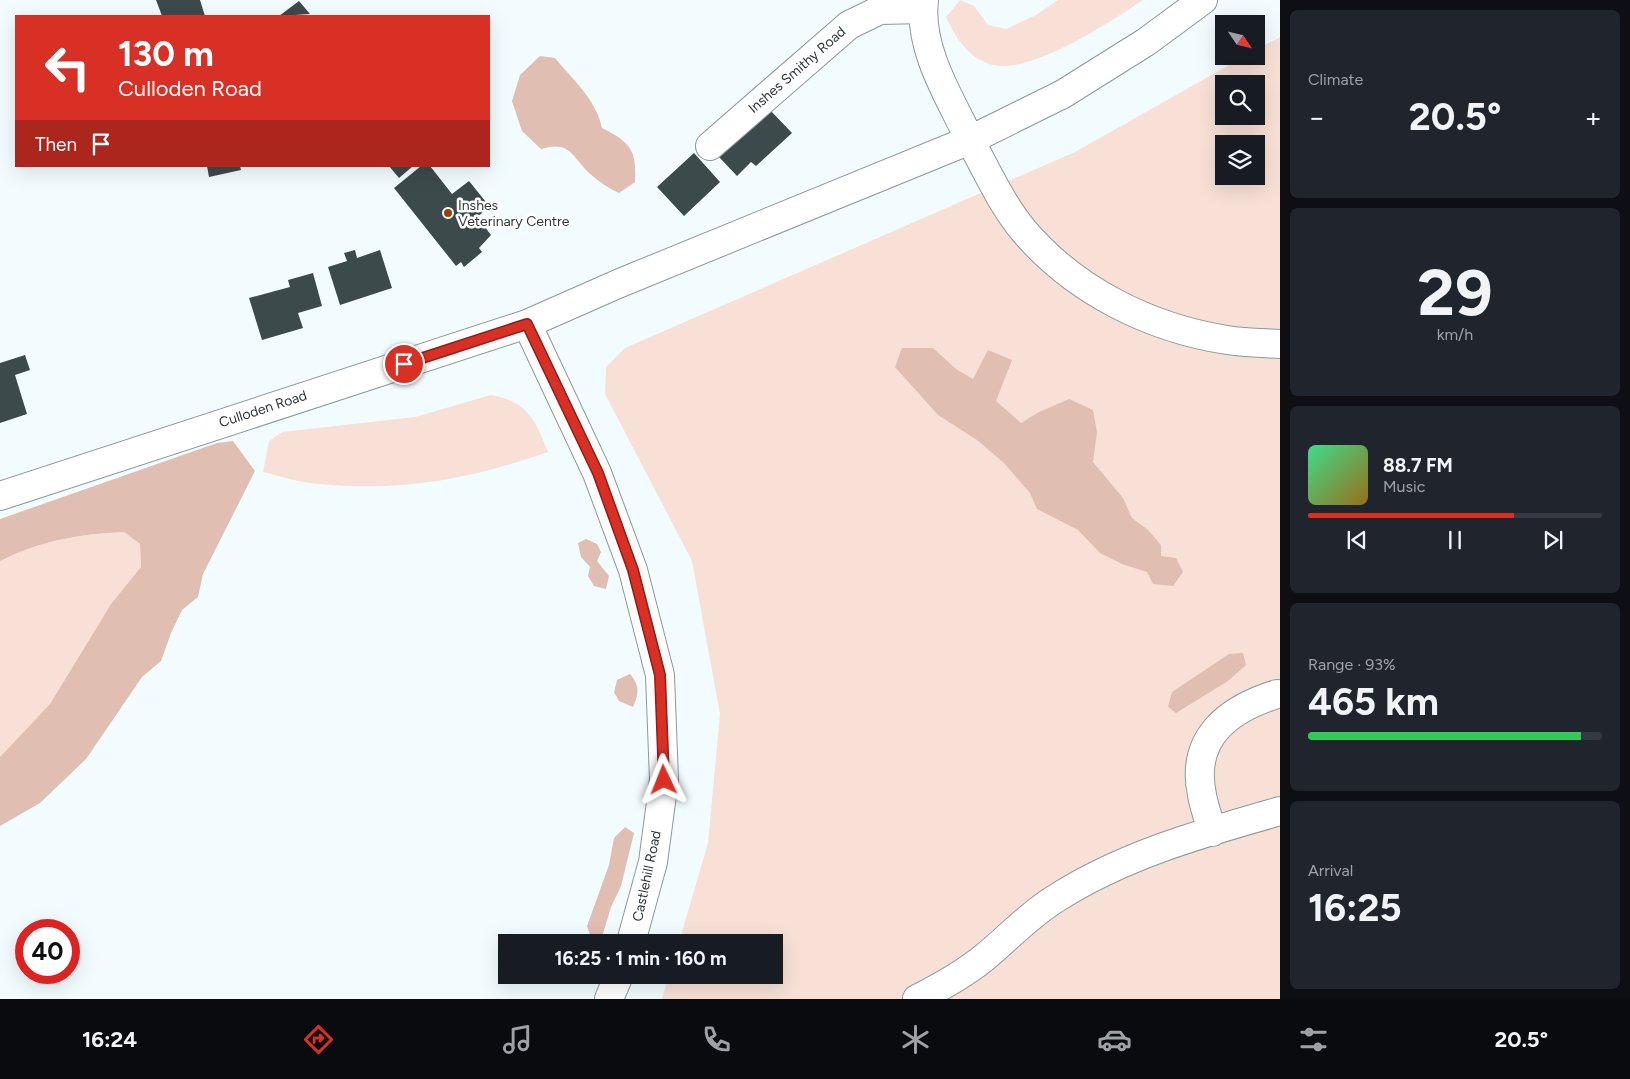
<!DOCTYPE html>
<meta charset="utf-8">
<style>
body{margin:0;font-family:Figtree,sans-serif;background:#20242c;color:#f1f3f6;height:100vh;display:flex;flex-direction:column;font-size:19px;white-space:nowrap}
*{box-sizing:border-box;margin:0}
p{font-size:16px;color:#9ea1a6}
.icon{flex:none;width:28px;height:28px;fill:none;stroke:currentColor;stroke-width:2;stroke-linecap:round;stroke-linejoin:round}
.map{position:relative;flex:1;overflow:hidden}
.drawer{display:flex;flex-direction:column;gap:10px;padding:10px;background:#0d0f14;width:350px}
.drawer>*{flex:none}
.hud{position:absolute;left:15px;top:15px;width:475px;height:152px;border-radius:0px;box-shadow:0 5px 20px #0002;background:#d93025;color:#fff;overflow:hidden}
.needle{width:32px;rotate:125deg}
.fabs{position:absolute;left:1215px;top:15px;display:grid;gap:10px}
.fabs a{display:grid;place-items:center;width:50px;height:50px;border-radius:0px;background:#171b24;box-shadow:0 5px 20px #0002;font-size:25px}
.speed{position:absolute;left:15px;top:919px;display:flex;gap:10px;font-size:25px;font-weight:700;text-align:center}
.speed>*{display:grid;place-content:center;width:65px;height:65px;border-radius:50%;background:#171b24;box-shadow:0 5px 20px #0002;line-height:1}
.speed .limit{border:8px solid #d22;background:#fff;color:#111}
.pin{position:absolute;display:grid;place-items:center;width:42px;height:42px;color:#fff;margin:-21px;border:2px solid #fff;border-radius:50%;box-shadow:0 1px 5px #0007}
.me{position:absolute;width:55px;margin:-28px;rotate:358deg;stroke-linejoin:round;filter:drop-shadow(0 0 4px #0008)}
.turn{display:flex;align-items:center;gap:18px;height:105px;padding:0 20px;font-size:22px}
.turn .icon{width:65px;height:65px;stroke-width:2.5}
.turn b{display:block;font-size:35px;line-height:42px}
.then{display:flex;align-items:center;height:48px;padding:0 20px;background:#0003;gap:10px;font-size:19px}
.big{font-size:38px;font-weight:700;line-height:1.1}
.drawer .tile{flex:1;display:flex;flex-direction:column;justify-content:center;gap:8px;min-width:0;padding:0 18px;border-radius:8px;background:#20242c}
.drawer .dial{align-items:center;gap:0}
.dial b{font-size:65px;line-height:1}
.song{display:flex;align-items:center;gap:15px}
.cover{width:60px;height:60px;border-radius:8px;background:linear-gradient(135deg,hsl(150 70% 55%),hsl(40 70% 35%))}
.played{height:5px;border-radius:2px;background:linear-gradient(90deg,#d93025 70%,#363941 70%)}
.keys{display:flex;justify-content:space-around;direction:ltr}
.heat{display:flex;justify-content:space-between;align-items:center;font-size:28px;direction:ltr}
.charge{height:8px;border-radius:4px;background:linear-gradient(90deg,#34c759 93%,#363941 0)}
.trip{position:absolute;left:498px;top:934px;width:285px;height:50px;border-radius:0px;background:#171b24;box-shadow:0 5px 20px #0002;font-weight:700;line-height:50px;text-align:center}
.tab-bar{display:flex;height:80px;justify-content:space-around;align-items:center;background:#090b0e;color:#9ea1a6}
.tab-bar .icon{width:35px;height:35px}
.tab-bar .on{color:#d93025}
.tab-bar b{font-size:22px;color:#f1f3f6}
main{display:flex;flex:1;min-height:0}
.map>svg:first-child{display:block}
</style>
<main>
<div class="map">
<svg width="1280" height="999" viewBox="0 0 1280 999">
<rect width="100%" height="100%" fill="#f2fcfe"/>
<path fill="#f8e0d6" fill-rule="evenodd" d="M 960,0 L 974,6 L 988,25 L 1006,29 L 1036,15 L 1058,0 L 1143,0 C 1110,22 1040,68 1000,66 C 972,64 956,39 946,17 Z
M 1280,37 L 1280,999 L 662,999 L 669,975 L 774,975 L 774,942 L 679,942 L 708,843 L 720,714 L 692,561 L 605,394 L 606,367 L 625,348 L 1075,152 L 1245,56 L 1256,56 L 1256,50 ZM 1224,84 L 1256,84 L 1256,116 L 1224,116 ZM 1224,144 L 1256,144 L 1256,176 L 1224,176 Z
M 491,395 C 528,402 535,419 548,452 C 470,479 401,492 319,484 C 300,483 281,476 263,472 L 269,441 L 282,432 L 415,417 Z
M 124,532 L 140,544 L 141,567 L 111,604 L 50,704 L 0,757 L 0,561 C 40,541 79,534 124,532 Z"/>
<path fill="#e0beb1" d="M 540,56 L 555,58 C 573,80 596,99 602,128 C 630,142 637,150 635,182 L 619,193 C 608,188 598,181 589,173 C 572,156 570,140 541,149 L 522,131 L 512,101 L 520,75 Z
M 902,348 L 933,348 L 956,369 L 973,379 L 988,350 L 1012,360 L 996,401 L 1021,423 L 1039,412 L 1069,399 L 1093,410 L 1097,432 L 1093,462 L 1123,498 L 1132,518 L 1148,530 L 1161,545 L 1161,556 L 1176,558 L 1183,572 L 1173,586 L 1153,584 L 1147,572 L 1122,564 L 1100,553 L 1078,530 L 1037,509 L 1030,493 L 1004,463 L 977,440 L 938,415 L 895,367 Z
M 233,441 L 255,471 L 203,574 L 198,597 L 182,610 L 171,633 L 161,661 L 142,677 L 86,759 L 40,803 L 0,826 L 0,757 L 50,704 L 111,604 L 141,567 L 140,544 L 124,532 C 79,534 40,541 0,561 L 0,519 L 217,443 Z
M 586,539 L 597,544 L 601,552 L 597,561 L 609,576 L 606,589 L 594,586 L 588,576 L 590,567 L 581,557 L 578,543 Z
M 1243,653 L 1246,665 L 1228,681 L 1176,713 L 1168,707 L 1172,692 L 1229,654 Z
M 630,674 C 640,686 639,693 633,707 L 619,701 L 614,692 L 617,680 Z
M 625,827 L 634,833 L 621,886 L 611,907 L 601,940 L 590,935 L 587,926 L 609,865 L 614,838 Z"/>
<path fill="#3c4a4c" d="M 156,0 L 200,0 L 205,16 L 162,16 Z
M 299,1 L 310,14 L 279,16 Z
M 769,109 L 792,133 L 756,166 L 751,162 L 737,176 L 718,156 Z
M 694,153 L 720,182 L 684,216 L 657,187 Z
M 207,166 L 240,166 L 241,170 L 209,177 Z
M 389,166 L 413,166 L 399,178 Z
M 421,166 L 430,166 L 452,194 L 469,181 L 490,207 L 473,220 L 478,226 L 482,223 L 491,235 L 479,248 L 482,252 L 464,267 L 461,262 L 456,266 L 394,188 Z
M 355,250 L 357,258 L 380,250 L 392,288 L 340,305 L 328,267 L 347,261 L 344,253 Z
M 313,273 L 322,306 L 298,313 L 303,328 L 262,340 L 249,298 L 290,287 L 288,280 Z
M 25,355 L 30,370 L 15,375 L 27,414 L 0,423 L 0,363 Z"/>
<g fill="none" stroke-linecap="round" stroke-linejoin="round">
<defs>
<path id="minor" d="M 970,140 C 987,171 1002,205 1024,231 C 1075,291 1150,328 1227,340 C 1244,343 1263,343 1280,344
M 710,146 L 849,25 L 880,10 L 923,9
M 527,324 L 597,473 L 633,570 L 660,675 L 664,780 L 653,862 L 631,942
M 1212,832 C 1209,819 1204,807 1202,795 C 1190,738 1228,709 1277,694
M 609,999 L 619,975
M 917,999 C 941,987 964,974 985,957 C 1008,938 1029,915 1055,899 C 1123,855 1203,833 1280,811"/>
<path id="major" d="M 924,0 C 918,49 950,98 970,140
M 0,496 L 527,324 L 620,283 L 970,140 L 1063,94 L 1146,42 L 1203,0"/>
</defs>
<use href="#minor" stroke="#8a999c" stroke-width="30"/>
<use href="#major" stroke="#8a999c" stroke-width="30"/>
<use href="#minor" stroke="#fff" stroke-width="28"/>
<use href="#major" stroke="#fff" stroke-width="28"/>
</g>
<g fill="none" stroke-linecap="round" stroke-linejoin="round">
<defs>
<path id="route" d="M 404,364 L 527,324 L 598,473 L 633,570 L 660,675 L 664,780"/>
</defs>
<use href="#route" stroke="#8d1f18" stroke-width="12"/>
<use href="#route" stroke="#d93025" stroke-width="9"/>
</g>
<circle fill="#9f3d00" stroke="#fff" stroke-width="2" cx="448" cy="213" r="5"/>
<g text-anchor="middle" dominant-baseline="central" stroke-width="5" stroke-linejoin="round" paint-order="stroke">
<g font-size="14" fill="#313739" stroke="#fff">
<text transform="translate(797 70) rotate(-41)">Inshes Smithy Road</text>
<text transform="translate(263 409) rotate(-18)">Culloden Road</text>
<text transform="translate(647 876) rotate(-78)">Castlehill Road</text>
</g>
<g font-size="14" fill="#313739" stroke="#fff" text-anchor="start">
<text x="458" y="205">Inshes<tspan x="458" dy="16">Veterinary Centre</tspan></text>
</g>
</g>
</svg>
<div class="fabs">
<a><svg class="needle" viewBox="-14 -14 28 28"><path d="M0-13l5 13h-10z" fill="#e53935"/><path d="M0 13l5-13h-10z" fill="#9ea1a6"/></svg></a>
<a><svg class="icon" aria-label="search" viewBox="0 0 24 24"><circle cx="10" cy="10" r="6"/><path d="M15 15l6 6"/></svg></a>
<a><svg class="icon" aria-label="layers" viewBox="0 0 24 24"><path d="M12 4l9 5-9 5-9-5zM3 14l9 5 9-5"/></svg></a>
</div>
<div class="speed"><div class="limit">40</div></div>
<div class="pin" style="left:404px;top:364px;background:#d93025"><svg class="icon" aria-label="arrive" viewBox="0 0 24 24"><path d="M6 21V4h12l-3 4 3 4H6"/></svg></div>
<svg class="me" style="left:664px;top:780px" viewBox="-20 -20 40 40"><path d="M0-17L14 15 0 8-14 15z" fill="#d93025" stroke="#fff" stroke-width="4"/></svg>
<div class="trip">16:25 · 1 min · 160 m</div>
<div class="hud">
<div class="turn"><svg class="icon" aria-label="left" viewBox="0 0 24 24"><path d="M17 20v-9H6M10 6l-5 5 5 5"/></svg><div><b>130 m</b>Culloden Road</div></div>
<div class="then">Then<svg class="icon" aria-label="arrive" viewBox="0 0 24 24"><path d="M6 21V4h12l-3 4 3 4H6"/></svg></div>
</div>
</div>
<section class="drawer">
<div class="tile"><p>Climate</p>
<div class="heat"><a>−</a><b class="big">20.5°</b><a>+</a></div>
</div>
<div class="tile dial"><b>29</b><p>km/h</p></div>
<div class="tile">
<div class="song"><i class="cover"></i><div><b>88.7 FM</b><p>Music</p></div></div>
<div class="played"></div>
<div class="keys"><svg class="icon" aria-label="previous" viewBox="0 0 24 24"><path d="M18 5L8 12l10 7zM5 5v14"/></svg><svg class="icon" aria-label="pause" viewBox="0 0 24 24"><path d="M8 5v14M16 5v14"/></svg><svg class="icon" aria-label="next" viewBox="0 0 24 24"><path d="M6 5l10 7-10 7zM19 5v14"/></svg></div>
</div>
<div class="tile"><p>Range · 93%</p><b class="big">465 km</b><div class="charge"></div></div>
<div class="tile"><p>Arrival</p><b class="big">16:25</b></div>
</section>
</main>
<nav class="tab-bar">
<b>16:24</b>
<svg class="icon on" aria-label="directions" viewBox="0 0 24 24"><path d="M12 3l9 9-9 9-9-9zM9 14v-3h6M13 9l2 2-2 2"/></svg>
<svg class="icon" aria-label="music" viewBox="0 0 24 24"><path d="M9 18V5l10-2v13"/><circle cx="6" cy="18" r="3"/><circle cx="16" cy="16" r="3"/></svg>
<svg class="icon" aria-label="phone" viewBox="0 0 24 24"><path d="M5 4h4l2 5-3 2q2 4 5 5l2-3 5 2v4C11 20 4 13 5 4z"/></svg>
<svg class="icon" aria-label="climate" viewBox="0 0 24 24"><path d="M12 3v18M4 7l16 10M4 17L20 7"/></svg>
<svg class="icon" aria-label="car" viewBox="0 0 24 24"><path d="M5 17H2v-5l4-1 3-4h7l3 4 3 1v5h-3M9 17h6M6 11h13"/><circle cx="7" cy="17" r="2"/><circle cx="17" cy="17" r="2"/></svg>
<svg class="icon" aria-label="filters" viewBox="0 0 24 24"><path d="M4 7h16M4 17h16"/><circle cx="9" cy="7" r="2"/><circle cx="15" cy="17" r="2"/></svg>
<b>20.5°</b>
</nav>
